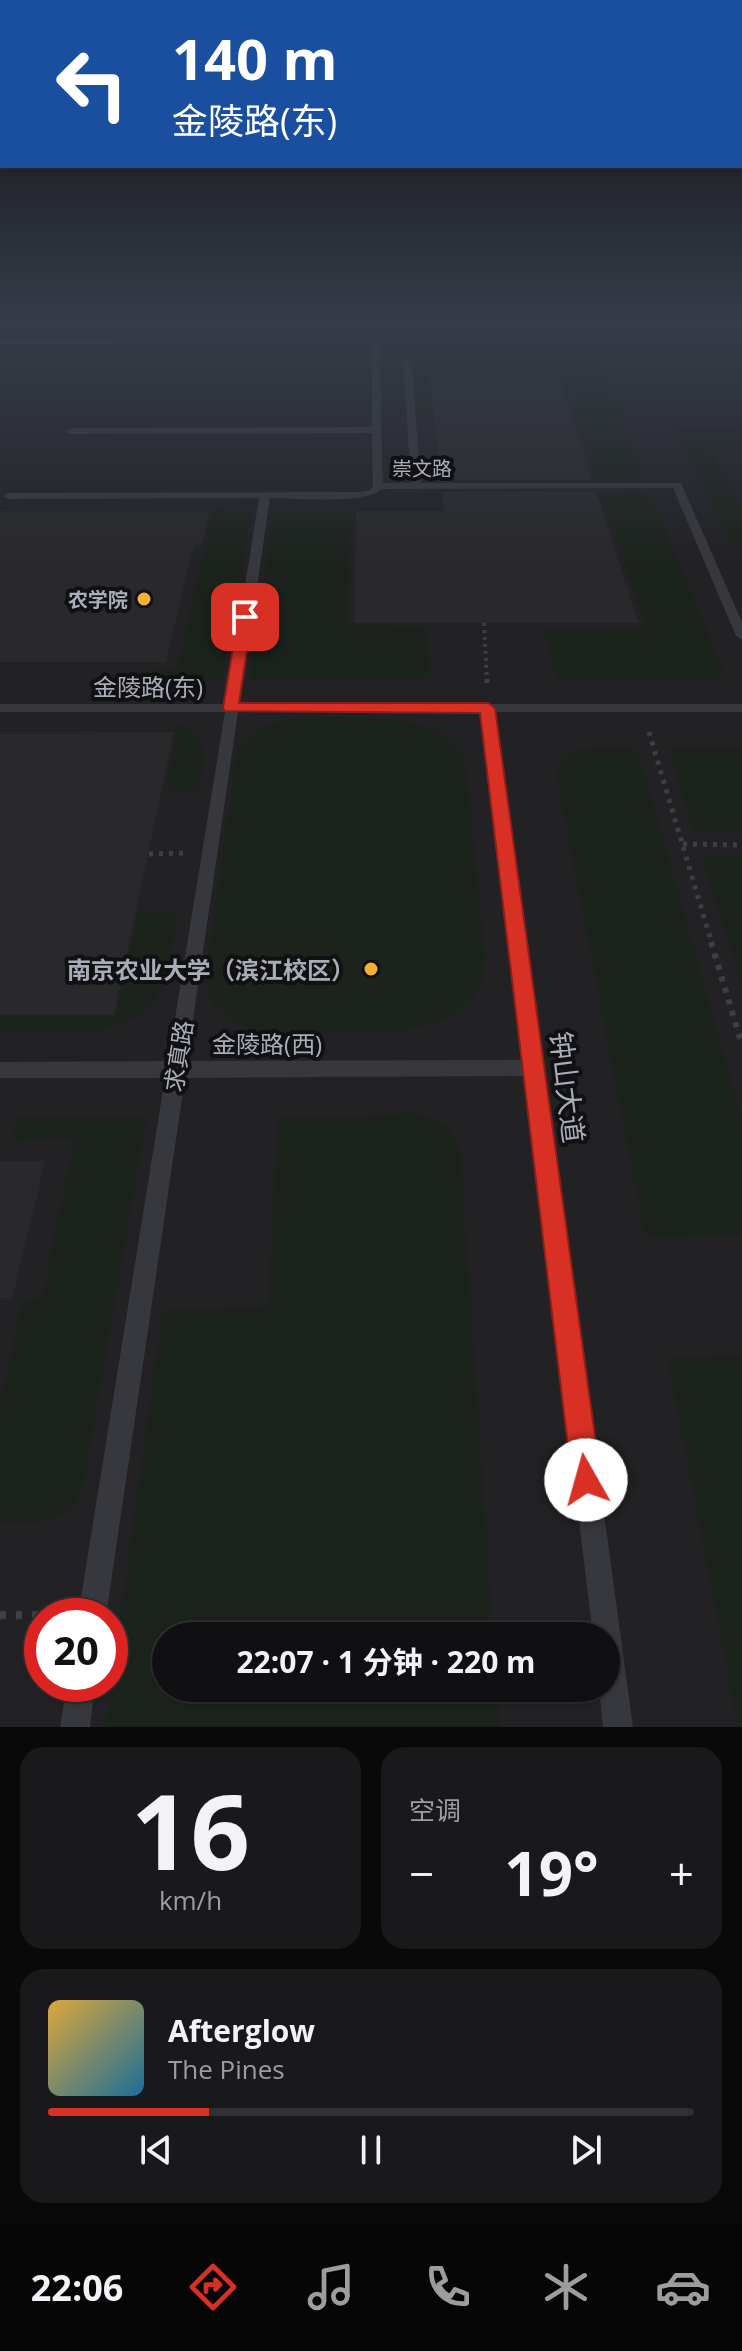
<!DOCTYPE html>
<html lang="zh">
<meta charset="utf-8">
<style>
body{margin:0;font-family:"Open Sans","Noto Sans SC",sans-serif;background:#19191b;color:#f1f3f6;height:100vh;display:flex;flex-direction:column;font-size:30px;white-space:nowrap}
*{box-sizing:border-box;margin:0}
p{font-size:26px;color:#9c9d9f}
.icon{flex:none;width:44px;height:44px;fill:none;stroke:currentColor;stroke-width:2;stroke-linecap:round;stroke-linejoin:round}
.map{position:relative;height:1727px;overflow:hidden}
.details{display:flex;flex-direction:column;gap:20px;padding:20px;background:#09090a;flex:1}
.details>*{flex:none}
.guide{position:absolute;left:0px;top:0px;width:742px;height:168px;box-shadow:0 2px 6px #0004,0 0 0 2px #303032;background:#1a4fa0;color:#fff;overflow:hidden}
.speed{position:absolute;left:24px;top:1598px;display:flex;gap:16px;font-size:40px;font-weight:700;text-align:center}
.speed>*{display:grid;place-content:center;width:104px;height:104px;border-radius:50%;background:#101012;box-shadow:0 2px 6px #0004,0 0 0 2px #303032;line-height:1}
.speed .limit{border:12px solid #d22;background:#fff;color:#111}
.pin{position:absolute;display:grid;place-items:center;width:68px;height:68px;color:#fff;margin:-34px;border-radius:16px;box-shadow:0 4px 12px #0006}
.me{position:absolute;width:88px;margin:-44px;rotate:353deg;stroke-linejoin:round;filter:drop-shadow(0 0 6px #0008)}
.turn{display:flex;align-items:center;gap:28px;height:168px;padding:0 40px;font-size:36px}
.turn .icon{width:104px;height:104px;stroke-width:2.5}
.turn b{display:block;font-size:56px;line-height:68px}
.big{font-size:60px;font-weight:700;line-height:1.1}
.details .tile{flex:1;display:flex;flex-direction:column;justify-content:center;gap:12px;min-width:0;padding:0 28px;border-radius:24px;background:#19191b}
.details .dial{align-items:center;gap:0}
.dial b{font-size:104px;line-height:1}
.song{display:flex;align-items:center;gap:24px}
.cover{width:96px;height:96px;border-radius:12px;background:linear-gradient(135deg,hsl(40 70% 55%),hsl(200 70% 35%))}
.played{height:8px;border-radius:4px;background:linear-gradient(90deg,#d93025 25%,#303032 25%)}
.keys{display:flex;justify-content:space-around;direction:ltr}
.heat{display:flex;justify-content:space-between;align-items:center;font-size:44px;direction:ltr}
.details .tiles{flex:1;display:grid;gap:20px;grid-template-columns:1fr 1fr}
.tile:last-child{grid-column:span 2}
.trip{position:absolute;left:152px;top:1622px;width:468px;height:80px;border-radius:40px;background:#101012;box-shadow:0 2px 6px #0004,0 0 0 2px #303032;font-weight:700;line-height:80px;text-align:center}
.tabs{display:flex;height:128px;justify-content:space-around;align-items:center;background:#060607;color:#9c9d9f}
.tabs .icon{width:56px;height:56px}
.tabs .on{color:#d93025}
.tabs b{font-size:36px;color:#f1f3f6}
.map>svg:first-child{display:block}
</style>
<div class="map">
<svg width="742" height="1727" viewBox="0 0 742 1727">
<rect width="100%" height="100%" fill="#161618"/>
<path fill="#222225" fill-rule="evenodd" d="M 0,323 L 742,323 L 742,1727 L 0,1727 ZM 42,1616 L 110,1616 L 110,1684 L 42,1684 ZM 166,1636 L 606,1636 L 606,1688 L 166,1688 Z"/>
<path fill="#1c231d" d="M 168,323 L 189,323 L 184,338 L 0,338 L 0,332 L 165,331 Z
M 426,364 L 591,364 L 600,368 L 609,387 L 568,388 L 563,372 L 428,372 L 433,420 L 418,420 L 414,369 Z
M 572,399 L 613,399 L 643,472 L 641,475 L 494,478 L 493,472 L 595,472 Z
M 676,429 L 742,429 L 742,449 L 710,449 L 742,508 L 742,545 L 732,545 Z
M 497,493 L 637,493 L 651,496 L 727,678 L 556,678 L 544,630 L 646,628 L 606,508 L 500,508 Z
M 213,510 L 251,511 L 222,679 L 135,679 L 138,671 L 177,669 Z
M 274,510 L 351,510 L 347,626 L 427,627 L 430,678 L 250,679 Z
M 388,719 C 419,722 450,729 465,759 L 485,954 C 488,1040 383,1032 326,1032 C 297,1032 262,1038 235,1023 C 218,1014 207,999 205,980 L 237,750 C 265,705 343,719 388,719 Z
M 173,724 C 214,727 204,763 199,791 L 165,792 L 177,732 L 171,731 Z
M 592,747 L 637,747 L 742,1119 L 742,1236 L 645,1237 L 557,778 C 557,757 574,750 592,747 Z
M 668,747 L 742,747 L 742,831 L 694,832 Z
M 702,858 L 742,858 L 742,984 Z
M 138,911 L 178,911 C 174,933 172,958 165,979 C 143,1045 54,1033 0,1033 L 0,1017 L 116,1016 Z
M 416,1114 C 438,1117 453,1126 460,1146 L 493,1636 L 166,1636 L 166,1688 L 497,1688 L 499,1727 L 105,1727 L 163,1308 L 268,1307 L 278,1118 Z
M 17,1116 L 147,1116 L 83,1488 C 68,1527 35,1524 0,1524 L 0,1403 L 23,1300 L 42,1298 L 74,1139 L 10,1141 Z
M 742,1355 L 742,1727 L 738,1727 L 667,1356 Z"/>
<path fill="#29292c" d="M 430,374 L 558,374 L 592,480 L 441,480 Z
M 596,491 L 639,623 L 354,623 L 356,511 L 444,511 L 442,492 Z
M 0,511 L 209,512 L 202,544 L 194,544 L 166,662 L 0,662 Z
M 174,732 L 114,1015 L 0,1015 L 0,733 Z
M 0,1161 L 45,1161 L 12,1300 L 0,1299 Z"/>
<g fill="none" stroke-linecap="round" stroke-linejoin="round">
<path stroke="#3d3f44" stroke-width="4" stroke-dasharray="3 4" stroke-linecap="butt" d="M 484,623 L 487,681"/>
<path stroke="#3d3f44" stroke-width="5" stroke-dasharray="4 6" stroke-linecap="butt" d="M 487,679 L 487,687
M 649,732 L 712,944
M 683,844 L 742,845
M 149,854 L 184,853"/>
<path stroke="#3d3f44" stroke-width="6" stroke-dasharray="5 7" stroke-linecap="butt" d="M 711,942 L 742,1045"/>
<path stroke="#3d3f44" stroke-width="8" stroke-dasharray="6 10" stroke-linecap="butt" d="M 0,1615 L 59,1615"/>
<path fill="#37383d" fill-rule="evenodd" d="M 372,338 L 379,340 L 383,483 L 411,483 L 403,360 L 407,357 L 411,360 L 421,483 L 681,483 L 742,622 L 742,640 L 736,636 L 673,488 L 381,489 C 368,505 292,498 270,498 L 240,704 L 742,704 L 742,712 L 495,712 L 633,1727 L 603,1727 L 599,1688 L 606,1688 L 606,1636 L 593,1636 L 525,1076 L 185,1078 L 106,1616 L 78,1616 L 165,1078 L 0,1078 L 0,1062 L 168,1061 L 225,712 L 0,712 L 0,704 L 226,704 L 259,498 L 8,499 L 3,496 L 8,493 L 358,492 L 370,490 L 373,486 L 372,433 L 70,434 L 65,431 L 70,428 L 372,427 ZM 238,712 L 482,712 L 523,1060 L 187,1061 Z
M 0,340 L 115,340 L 119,342 L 115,344 L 0,344 Z
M 67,1684 L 95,1684 L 90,1727 L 60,1727 Z"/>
</g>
<linearGradient id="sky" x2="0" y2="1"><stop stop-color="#0c0c0d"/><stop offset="0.57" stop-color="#363c48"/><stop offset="1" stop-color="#363c48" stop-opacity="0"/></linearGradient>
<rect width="742" height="565" fill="url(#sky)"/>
<path fill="#d93025" stroke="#8d1f18" stroke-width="2" d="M 245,613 L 252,617 L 239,703 L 488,703 L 495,708 L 601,1480 L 597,1490 L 586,1494 L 576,1490 L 572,1480 L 480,713 L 225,711 L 223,708 L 238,617 Z"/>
<g fill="#f2b134" stroke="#111113" stroke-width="3">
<circle cx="144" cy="599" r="8"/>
<circle cx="371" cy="969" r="8"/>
</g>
<g text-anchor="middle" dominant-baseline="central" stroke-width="8" stroke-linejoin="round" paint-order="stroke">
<g font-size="20" fill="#a8adb8" stroke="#111113">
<text x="422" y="468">崇文路</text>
</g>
<g font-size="20" font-weight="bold" fill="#a8adb8" stroke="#111113" text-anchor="end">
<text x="128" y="599">农学院</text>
</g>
<g font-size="24" fill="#a8adb8" stroke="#111113">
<text x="148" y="686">金陵路(东)</text>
<text x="267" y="1043">金陵路(西)</text>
<text transform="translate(178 1056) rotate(-81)">求真路</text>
</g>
<g font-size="24" font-weight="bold" fill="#a8adb8" stroke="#111113" text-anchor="end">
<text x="355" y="969">南京农业大学（滨江校区）</text>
</g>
<g font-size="28" fill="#a8adb8" stroke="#111113">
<text transform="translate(568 1087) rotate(83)">钟山大道</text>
</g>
</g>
</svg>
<div class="speed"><div class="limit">20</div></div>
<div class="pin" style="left:245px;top:617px;background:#d93025"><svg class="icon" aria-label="arrive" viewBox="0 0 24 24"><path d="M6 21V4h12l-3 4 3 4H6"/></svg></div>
<svg class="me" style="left:586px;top:1480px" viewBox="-20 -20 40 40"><circle r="19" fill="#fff"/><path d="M0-13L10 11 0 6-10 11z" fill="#d93025"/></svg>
<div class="trip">22:07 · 1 分钟 · 220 m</div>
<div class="guide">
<div class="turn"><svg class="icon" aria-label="left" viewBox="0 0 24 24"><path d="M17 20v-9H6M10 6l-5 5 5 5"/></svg><div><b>140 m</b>金陵路(东)</div></div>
</div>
</div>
<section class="details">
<div class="tiles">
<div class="tile dial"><b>16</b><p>km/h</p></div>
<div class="tile"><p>空调</p>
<div class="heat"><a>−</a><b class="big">19°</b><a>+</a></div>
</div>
<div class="tile">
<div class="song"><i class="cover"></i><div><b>Afterglow</b><p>The Pines</p></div></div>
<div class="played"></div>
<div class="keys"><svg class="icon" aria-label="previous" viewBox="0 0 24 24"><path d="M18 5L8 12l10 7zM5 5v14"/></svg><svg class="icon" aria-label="pause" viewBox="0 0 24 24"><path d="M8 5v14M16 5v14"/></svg><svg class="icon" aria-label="next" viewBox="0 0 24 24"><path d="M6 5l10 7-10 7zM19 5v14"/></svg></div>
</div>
</div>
</section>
<nav class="tabs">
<b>22:06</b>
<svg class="icon on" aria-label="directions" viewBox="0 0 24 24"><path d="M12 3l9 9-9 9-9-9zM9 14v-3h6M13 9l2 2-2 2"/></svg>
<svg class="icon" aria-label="music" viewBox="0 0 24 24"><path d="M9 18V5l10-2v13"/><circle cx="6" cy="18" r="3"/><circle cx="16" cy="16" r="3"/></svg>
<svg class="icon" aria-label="phone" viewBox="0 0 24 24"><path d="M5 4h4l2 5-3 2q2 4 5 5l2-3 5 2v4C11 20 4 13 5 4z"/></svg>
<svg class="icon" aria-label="climate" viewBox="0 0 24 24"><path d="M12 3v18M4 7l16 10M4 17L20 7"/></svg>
<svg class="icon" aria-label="car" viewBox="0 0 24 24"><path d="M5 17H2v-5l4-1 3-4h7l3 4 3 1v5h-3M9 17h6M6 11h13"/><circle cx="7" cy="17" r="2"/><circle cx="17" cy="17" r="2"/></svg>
</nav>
